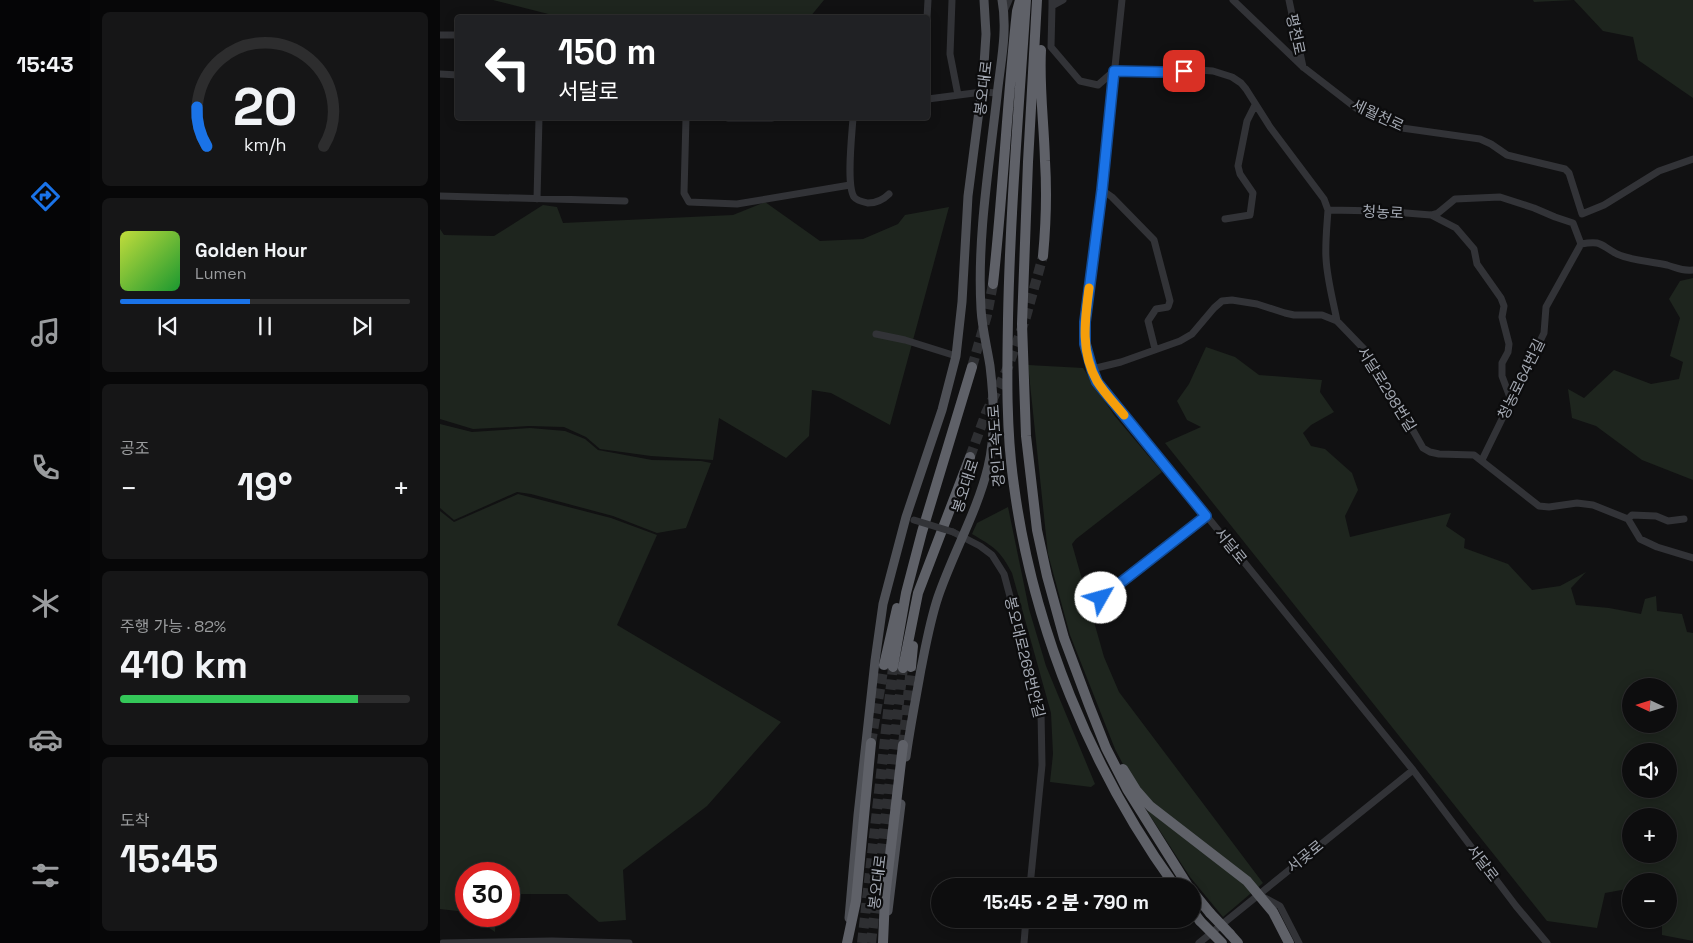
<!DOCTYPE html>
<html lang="ko">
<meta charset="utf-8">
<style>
body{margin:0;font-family:"Space Grotesk","Noto Sans KR",sans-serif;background:#161617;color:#f1f3f6;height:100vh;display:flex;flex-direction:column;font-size:19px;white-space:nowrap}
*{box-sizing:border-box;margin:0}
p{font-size:16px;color:#9a9c9e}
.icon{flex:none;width:28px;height:28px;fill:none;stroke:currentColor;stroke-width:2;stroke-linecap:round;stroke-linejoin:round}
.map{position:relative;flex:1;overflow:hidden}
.details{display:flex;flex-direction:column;gap:12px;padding:12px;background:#070708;width:350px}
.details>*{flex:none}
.banner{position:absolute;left:15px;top:15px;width:475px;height:105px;border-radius:5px;box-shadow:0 2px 12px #0003,0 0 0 1px #2d2d2e;background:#202124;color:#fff;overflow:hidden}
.needle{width:32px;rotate:274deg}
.controls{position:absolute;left:1182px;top:678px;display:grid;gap:10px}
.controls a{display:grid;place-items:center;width:55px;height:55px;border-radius:50%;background:#0d0d0e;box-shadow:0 2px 12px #0003,0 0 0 1px #2d2d2e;font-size:25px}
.speed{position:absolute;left:15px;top:862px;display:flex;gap:10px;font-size:25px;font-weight:700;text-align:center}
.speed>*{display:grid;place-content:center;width:65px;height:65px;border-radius:50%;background:#0d0d0e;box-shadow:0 2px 12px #0003,0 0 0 1px #2d2d2e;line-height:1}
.speed .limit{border:8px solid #d22;background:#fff;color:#111}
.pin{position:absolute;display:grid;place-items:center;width:42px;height:42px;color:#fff;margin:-21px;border-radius:10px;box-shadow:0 2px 8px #0006}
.me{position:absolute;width:55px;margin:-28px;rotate:52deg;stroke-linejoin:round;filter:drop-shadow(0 0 4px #0008)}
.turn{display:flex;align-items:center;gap:18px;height:105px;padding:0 20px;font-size:22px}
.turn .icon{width:65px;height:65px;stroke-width:2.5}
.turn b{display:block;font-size:35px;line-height:42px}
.big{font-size:38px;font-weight:800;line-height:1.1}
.details .card{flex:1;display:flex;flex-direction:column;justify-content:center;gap:8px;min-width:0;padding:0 18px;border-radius:8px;background:#161617}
.details .dial{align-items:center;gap:0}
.dial svg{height:130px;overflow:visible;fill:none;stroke:#2d2d2e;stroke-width:7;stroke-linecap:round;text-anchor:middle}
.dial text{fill:#f1f3f6;stroke:none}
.song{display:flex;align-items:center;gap:15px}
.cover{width:60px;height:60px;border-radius:8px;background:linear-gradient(135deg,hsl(70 70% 55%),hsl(130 70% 35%))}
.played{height:5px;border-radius:2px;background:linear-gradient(90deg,#1a73e8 45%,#2d2d2e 45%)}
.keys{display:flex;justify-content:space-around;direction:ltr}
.heat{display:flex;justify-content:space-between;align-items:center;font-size:28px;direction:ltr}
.charge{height:8px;border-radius:4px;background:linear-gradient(90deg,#34c759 82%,#2d2d2e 0)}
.trip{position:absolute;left:491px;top:878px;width:270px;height:50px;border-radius:25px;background:#0d0d0e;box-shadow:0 2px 12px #0003,0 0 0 1px #2d2d2e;font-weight:800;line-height:50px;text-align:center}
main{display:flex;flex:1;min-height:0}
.tabs{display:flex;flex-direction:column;width:90px;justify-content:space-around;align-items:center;background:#050506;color:#9a9c9e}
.tabs .icon{width:35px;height:35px}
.tabs .active{color:#1a73e8}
.tabs b{font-size:22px;color:#f1f3f6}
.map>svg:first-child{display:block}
</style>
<main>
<nav class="tabs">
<b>15:43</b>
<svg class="icon active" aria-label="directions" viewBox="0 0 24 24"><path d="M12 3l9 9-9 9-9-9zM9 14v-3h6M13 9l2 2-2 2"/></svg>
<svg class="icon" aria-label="music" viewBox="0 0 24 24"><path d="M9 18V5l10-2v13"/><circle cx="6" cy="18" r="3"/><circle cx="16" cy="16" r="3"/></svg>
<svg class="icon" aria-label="phone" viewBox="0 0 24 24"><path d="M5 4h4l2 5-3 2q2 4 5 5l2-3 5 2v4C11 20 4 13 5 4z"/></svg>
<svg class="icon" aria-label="climate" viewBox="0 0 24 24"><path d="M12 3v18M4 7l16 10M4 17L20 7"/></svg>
<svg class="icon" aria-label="car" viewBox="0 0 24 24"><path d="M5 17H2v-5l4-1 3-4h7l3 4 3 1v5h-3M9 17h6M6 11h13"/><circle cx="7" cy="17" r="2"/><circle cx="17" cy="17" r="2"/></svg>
<svg class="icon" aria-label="filters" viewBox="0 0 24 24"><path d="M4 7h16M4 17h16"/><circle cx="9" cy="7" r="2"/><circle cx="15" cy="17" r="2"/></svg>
</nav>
<section class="details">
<div class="card dial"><svg viewBox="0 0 100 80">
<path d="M14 69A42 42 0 1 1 86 69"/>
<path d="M14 69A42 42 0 0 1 8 45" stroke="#1a73e8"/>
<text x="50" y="56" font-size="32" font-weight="700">20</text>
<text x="50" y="72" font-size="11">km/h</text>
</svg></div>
<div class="card">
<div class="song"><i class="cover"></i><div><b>Golden Hour</b><p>Lumen</p></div></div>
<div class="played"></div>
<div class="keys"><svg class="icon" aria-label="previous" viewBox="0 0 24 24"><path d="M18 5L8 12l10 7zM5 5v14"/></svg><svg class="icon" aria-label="pause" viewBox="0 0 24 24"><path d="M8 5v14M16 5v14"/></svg><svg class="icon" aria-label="next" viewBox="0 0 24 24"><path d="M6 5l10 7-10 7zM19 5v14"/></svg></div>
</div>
<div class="card"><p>공조</p>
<div class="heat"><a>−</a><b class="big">19°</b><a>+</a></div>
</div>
<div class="card"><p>주행 가능 · 82%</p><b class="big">410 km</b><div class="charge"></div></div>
<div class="card"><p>도착</p><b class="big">15:45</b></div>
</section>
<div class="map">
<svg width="1253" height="943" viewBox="0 0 1253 943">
<rect width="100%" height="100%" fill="#111112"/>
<path fill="#1e251e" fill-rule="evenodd" d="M 53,0 L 384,0 L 370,17 L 124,18 Z
M 1093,0 L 1253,0 L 1253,98 L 1198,60 L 1193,37 L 1163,31 L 1134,0 L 1094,2 Z
M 325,202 L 380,241 L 423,239 L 458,224 L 465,215 L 509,207 L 450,425 L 391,393 L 372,390 L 369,436 L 346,458 L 279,418 L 273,460 L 211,456 L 160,449 L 146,437 L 124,427 L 89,426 L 33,429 L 0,419 L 0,229 L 4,235 L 54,236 L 103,205 L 117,207 L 123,223 L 293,215 Z
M 1253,278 L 1253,480 L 1202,460 L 1156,426 L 1132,418 L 1128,389 L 1144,398 L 1174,370 L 1211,384 L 1239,379 L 1243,362 L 1230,356 L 1240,318 L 1229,299 L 1240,281 Z
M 766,347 L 795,357 L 819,375 L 882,380 L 880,392 L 894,412 L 871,425 L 863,433 L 871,446 L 885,449 L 912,473 L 918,490 L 905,516 L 910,537 L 1011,513 L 1006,526 L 1025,539 L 1024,548 L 1068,564 L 1092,590 L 1120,586 L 1146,572 L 1131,588 L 1136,605 L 1169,608 L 1201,614 L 1205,599 L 1216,596 L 1217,611 L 1242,614 L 1247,632 L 1253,633 L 1253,941 L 1222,935 L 1222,921 L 1217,919 L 1229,919 L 1229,881 L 1191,881 L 1191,892 L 1187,889 L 1165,893 L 1157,928 L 1107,921 L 725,443 L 761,427 L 747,420 L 737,401 L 749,384 ZM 1229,686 L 1229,724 L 1191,724 L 1191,686 ZM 1229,751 L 1229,789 L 1191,789 L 1191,751 ZM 1229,816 L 1229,854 L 1191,854 L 1191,816 Z
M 588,365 L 643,368 L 674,415 L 722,472 L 636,539 L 632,544 L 664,657 L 679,692 L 823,883 L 783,917 L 750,877 L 709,814 L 675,749 L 630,635 L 608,554 Z
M 0,424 L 32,432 L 90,428 L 125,431 L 145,439 L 158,450 L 212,460 L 261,461 L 271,463 L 246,528 L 217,533 L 173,516 L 91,494 L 77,492 L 14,520 L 0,508 Z
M 78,494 L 171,518 L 217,535 L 177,625 L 341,722 L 267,806 L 183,870 L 186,920 L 159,922 L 127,894 L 69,894 L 69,874 L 26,874 L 26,912 L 0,909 L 0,511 L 14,522 Z
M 568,507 L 589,609 L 606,666 L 655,784 L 651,787 L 610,782 L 613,754 L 611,713 L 572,573 C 560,550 554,547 532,534 L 537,523 Z
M 32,916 L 56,916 L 55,932 Z"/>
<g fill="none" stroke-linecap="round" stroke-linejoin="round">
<path stroke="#2e2f32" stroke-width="10" stroke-dasharray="10 5" stroke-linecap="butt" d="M 532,367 L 547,315 L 553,284
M 530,457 L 546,413 L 568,367 L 586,317 L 603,256
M 431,743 L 444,665
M 463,745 L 471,667
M 422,943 L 453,667
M 431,943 L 463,668"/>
<path stroke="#323337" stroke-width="7" d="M 512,0 L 510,54 L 518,95
M 612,0 L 612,6 L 623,0
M 682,0 L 662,190 L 645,322 L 645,344 L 652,369 L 657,381 L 973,770 L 1076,906 L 1107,943
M 793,0 L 863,67 L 916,108 L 962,128 L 1040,139 L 1051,144 L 1067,155 L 1125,169 L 1129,173 L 1142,214 L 1164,205 L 1219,171 L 1253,159
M 849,0 L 863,67
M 612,6 L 611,47 L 640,81 L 658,85 L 674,71 L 722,73 L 759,70 L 773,71 L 792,77 L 801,83 L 806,89 L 830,127 L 884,199 L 888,210 L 941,211 L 991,215 L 998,213 L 1015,199 L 1060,197 L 1094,208 L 1115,217 L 1133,223 L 1141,244 C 1162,240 1160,245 1177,254 C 1193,261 1210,261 1227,265 C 1237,268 1241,271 1253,270
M 564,11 L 569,0
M 487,18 L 488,0
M 0,35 L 18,35
M 0,74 L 18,75
M 488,99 L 542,92 L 557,93
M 246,118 L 244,193 L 249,202 L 297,204 L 410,185
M 288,118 L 332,118
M 413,118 C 412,134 406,185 414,197 C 417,201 423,202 428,203 C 437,203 443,200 449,194
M 662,190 L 672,197 L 714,240 L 730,301 L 728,307 L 716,309 L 708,321 L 715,349
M 0,196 L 185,201
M 97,199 L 99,118
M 888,210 C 887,225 885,244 886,258 C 887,279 893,300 897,321
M 991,215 L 1016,228 L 1034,249 L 1037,264 L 1061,298 L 1064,306 L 1062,317 L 1069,344 L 1068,352 L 1062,363 L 1062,376 L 1071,400
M 785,219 L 810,215 L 813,193 L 800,174 L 798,166 L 807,121 L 815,105
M 436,334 L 465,340 L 516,356
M 652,369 L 681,362 L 740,341 L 752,334 L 774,308 L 782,301 L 792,300 L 817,304 L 845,313 L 854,315 L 882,315 L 897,321 L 924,349 L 950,390 L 983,448 L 990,452 L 999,454 L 1034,455 L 1099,506 L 1109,507 L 1137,503 L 1153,505 L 1188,519 L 1200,539 L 1217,547 L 1253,558
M 1042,460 L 1104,333 L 1106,307 L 1141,244
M 1188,519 L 1192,515 L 1216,516 L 1228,521 L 1244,519
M 513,532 L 540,546 L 552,555 L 564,574 L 601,712 L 602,765 L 590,886
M 661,598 L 766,515
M 823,897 L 840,906 L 859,943
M 3,943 L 112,941 L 189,943
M 584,943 L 586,919
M 759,943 L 973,770"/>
<path stroke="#4e5056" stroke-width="9" d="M 466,757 C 470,727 476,698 481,669 C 486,644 490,621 498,597 C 513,553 537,512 548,467 C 556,435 554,399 550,366 C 547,347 542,328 541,309 C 537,238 549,167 557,96 C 560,65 568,32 562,0
M 448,911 L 461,804
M 409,918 L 418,815 L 435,661 L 443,604 L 466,517 L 502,410 L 516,356 L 522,302 L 528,196 L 543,80 L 546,34 L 544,0"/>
<path stroke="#5f6168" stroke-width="10" d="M 586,0 C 579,106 570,213 568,319 C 567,375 566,431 574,486 C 593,628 651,770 735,886
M 597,0 L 588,162 L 582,324 L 586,436 L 597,530 L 607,576 L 624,638 L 649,705 L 666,748 L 687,789 L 748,886
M 601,50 C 599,87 604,123 605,161 C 607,193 606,224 603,256
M 553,284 C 563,194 567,102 577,11 L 580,0
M 444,665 L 457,608
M 453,667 L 466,593 L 482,532 L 532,367
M 471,667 L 473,646
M 463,668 L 478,593 L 530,457
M 683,769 L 696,790 L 710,806 L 807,881 L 833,912 L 849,943
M 752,891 L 770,913
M 752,910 L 760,921
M 790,934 L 798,943
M 407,943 L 416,901 L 431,743
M 443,943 L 445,897 L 463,745"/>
<path stroke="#323337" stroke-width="7" d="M 474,520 L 513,532"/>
<path stroke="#5f6168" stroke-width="10" d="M 770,913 L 790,934
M 760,921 L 782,943"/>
</g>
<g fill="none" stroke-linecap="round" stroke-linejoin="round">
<defs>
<path id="route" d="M 661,598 L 766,516 L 657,382 L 652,369 L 645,344 L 645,322 L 662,190 L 674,71 L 722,72 L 744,71"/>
</defs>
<use href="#route" stroke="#114b97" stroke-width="12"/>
<use href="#route" stroke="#1a73e8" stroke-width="9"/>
<path stroke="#f59e0b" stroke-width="9" d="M 649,288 C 645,319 640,352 657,381 C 664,393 675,404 684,415"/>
</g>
<g text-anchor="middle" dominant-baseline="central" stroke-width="4.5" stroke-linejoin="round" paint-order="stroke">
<g font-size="15" fill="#a3a8b2" stroke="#0c0c0d">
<text transform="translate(856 34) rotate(78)">평천로</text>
<text transform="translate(543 88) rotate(-83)">봉오대로</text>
<text transform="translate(938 115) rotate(25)">세월천로</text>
<text transform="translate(943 212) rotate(3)">청농로</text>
<text transform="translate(1081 379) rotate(-64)">청농로64번길</text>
<text transform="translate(947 389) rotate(58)">서달로298번길</text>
<text transform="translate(556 446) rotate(-94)">경인고속도로</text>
<text transform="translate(525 486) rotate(-72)">봉오대로</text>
<text transform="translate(791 546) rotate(51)">서달로</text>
<text transform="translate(585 657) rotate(76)">봉오대로268번안길</text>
<text transform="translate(865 856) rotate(-39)">서곶로</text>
<text transform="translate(1043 863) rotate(53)">서달로</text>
<text transform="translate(437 882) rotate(-83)">봉오대로</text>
</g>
</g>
</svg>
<div class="controls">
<a><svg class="needle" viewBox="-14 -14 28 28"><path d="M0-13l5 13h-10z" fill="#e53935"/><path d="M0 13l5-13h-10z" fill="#9a9c9e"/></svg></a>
<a><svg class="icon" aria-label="sound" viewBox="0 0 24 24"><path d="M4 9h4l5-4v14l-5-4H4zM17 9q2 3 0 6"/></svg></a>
<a>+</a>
<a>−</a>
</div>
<div class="speed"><div class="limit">30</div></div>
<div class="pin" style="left:744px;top:71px;background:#d93025"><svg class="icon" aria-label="arrive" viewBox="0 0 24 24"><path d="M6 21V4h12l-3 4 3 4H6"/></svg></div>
<svg class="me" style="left:661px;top:598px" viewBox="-20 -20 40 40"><circle r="19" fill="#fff"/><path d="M0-13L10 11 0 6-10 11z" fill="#1a73e8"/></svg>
<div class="trip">15:45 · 2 분 · 790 m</div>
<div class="banner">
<div class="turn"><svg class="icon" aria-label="left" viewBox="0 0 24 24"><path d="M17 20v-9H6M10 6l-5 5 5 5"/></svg><div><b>150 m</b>서달로</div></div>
</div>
</div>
</main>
